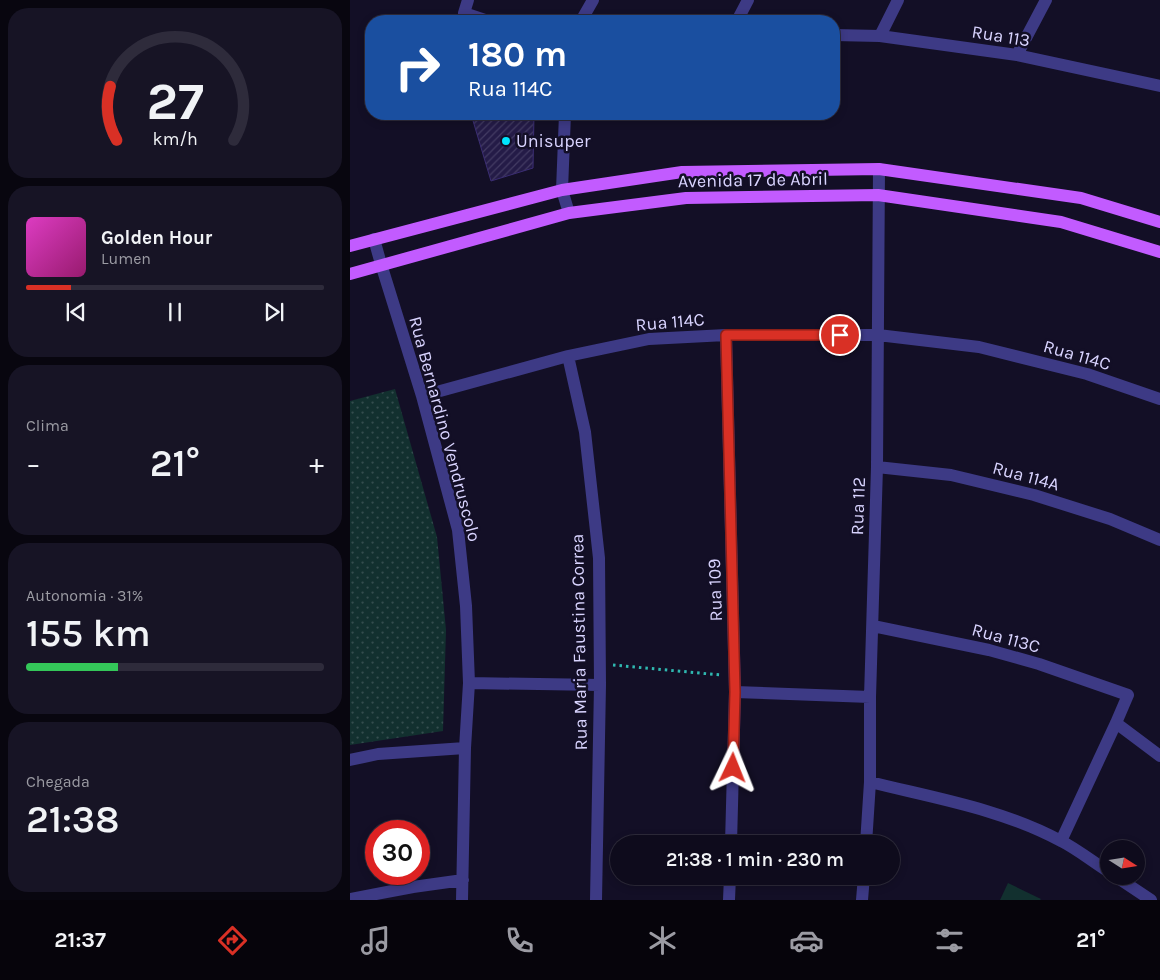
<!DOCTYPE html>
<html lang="pt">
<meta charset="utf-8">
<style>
body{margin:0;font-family:Karla,sans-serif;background:#171425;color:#f1f3f6;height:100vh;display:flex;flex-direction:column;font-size:19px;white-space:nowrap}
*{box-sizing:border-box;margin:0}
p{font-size:16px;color:#9b9ba3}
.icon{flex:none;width:28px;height:28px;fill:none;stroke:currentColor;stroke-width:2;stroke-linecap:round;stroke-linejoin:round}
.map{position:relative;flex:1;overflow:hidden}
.sheet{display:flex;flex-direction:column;gap:8px;padding:8px;background:#08060f;width:350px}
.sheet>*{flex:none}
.top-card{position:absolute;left:15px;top:15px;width:475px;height:105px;border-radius:20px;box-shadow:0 2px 8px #0003,0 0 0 1px #2e2b3b;background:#1a4fa0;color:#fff;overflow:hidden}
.needle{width:32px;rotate:102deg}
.fabs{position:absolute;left:750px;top:840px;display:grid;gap:10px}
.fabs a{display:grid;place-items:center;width:45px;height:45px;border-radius:50%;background:#0e0b1c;box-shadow:0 2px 8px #0003,0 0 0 1px #2e2b3b;font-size:25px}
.speed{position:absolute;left:15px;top:820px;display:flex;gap:10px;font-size:25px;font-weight:700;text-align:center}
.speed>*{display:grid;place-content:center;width:65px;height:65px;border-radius:50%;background:#0e0b1c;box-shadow:0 2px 8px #0003,0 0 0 1px #2e2b3b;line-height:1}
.speed .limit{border:8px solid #d22;background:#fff;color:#111}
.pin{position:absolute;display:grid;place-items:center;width:42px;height:42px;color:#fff;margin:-21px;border:2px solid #fff;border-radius:50%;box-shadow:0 1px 5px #0007}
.me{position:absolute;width:55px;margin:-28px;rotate:2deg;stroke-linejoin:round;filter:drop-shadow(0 0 4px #0008)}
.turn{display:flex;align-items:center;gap:18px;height:105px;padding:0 20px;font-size:22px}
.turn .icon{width:65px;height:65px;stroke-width:2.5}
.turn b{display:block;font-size:35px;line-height:42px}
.big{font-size:38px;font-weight:600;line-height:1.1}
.sheet .widget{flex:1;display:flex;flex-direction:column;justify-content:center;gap:8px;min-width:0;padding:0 18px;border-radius:20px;background:#171425}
.sheet .dial{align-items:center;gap:0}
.dial svg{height:130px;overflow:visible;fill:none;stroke:#2e2b3b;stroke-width:7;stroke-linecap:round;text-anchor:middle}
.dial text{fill:#f1f3f6;stroke:none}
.song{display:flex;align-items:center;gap:15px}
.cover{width:60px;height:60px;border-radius:8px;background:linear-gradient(135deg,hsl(310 70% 55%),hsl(320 70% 35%))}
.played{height:5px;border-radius:2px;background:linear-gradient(90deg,#d93025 15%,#2e2b3b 15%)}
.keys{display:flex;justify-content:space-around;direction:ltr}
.heat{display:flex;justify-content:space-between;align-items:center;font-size:28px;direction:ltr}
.charge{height:8px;border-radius:4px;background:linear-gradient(90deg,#34c759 31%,#2e2b3b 0)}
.trip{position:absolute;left:260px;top:835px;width:290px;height:50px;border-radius:25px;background:#0e0b1c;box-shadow:0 2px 8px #0003,0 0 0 1px #2e2b3b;font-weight:600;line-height:50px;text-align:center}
.tabs{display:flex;height:80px;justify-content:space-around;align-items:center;background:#06040b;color:#9b9ba3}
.tabs .icon{width:35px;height:35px}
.tabs .current{color:#d93025}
.tabs b{font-size:22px;color:#f1f3f6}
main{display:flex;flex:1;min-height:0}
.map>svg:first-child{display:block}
</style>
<main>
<section class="sheet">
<div class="widget dial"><svg viewBox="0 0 100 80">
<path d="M14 69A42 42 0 1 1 86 69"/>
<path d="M14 69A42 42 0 0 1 10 36" stroke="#d93025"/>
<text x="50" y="56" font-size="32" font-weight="700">27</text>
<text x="50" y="72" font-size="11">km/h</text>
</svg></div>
<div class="widget">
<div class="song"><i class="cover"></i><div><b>Golden Hour</b><p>Lumen</p></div></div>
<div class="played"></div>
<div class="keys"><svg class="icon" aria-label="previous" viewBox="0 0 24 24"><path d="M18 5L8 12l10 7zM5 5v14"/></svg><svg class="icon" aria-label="pause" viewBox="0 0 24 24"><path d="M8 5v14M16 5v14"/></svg><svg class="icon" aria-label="next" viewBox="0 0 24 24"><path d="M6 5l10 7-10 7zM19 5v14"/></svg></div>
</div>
<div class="widget"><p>Clima</p>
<div class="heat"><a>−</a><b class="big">21°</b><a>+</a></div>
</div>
<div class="widget"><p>Autonomia · 31%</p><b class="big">155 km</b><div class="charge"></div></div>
<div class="widget"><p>Chegada</p><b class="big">21:38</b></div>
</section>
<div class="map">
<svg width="810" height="900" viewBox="0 0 810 900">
<defs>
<pattern id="park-dots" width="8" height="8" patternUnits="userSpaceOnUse" patternTransform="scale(1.25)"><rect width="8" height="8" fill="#12302f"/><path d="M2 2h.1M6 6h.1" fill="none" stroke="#344d4e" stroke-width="1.8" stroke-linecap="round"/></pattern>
<pattern id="building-hatch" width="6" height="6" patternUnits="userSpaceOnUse" patternTransform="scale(1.25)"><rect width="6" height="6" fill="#241b47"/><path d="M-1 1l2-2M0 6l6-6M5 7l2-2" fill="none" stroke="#433b63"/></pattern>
</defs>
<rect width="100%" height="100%" fill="#130f26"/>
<path fill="#12302f" d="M 658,883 L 691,899 L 690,900 L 650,900 Z"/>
<path fill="url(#park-dots)" d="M 45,389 L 87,537 L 96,630 L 93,731 L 0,745 L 0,401 Z"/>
<path fill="url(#building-hatch)" stroke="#3b2d73" d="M 121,114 L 184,114 L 183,168 L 141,181 Z"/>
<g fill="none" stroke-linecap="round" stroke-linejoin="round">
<path stroke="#2fb8b0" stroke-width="3" stroke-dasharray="2.5 4" stroke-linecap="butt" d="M 263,665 L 371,675"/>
<path stroke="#3d3a85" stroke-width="12" d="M 114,13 L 138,21
M 114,21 L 114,13 L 118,0
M 231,21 L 243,0
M 387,21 L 398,0
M 484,35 L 530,36 L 667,55 L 810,86
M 530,36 L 548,0
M 667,55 L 696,0
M 215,114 L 212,190 L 219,213
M 24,239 L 31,264 L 72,396 L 108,530 L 116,606 L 119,683 L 115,748 L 112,900
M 376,335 L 385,692 L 381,844
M 218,356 L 235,432 L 249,558 L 250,685 L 246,900
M 72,396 L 218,356 L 299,339 L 376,335 L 528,335 L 629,347 L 737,374 L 810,399
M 527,467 L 601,475 L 684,495 L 760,519 L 810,540
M 523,626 L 639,650 L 689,664 L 778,695 L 766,723 L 711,841
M 119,683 L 250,685
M 385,692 L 520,697
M 766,723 L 810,756
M 0,760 L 28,754 L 115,748
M 520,782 C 584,798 652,809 711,841 C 727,849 743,862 759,872
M 516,844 L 520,782 L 520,697 L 527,467 L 529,169
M 765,876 L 801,900
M 0,899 L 63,887 L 113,880
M 379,900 L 380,876
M 512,900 L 514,876"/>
<path stroke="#c25bff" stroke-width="12" d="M 0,246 L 212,190 L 332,172 L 529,169 L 731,198 L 810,222
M 0,274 L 219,213 L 336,198 L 528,195 L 711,222 L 810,252"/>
</g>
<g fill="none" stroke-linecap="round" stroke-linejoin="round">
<defs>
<path id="route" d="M 383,768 L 385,692 L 376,335 L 490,335"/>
</defs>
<use href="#route" stroke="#8d1f18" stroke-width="12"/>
<use href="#route" stroke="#d93025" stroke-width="9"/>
</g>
<circle fill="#00e5ff" stroke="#130f26" stroke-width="2" cx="156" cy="141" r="5"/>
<g text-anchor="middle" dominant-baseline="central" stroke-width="5" stroke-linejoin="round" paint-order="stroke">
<g font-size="18" fill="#d9d4ff" stroke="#130f26">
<text transform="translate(651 36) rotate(9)">Rua 113</text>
<text transform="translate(403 180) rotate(-1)">Avenida 17 de Abril</text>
<text transform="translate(320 322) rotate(-5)">Rua 114C</text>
<text transform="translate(727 355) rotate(16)">Rua 114C</text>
<text transform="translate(95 429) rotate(75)">Rua Bernardino Vendruscolo</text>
<text transform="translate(676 476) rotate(15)">Rua 114A</text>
<text transform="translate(508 506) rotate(-88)">Rua 112</text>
<text transform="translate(365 590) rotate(-92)">Rua 109</text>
<text transform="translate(656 638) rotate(15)">Rua 113C</text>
<text transform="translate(229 642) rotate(-91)">Rua Maria Faustina Correa</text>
</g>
<g font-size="18" fill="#d9d4ff" stroke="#130f26" text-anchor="start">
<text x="166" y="141">Unisuper</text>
</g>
</g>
</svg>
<div class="fabs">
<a><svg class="needle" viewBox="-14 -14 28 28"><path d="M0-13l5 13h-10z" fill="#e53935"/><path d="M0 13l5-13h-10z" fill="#9b9ba3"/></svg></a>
</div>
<div class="speed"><div class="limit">30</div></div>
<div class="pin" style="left:490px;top:335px;background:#d93025"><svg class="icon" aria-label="arrive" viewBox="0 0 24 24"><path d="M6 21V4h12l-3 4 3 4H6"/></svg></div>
<svg class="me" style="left:383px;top:768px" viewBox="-20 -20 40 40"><path d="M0-17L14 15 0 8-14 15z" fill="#d93025" stroke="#fff" stroke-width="4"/></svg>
<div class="trip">21:38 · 1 min · 230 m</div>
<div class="top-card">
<div class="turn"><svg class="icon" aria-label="right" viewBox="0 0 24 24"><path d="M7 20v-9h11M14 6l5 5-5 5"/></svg><div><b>180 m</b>Rua 114C</div></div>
</div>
</div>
</main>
<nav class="tabs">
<b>21:37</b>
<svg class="icon current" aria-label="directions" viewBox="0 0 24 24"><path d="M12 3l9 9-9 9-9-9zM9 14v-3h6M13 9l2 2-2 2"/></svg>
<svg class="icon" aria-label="music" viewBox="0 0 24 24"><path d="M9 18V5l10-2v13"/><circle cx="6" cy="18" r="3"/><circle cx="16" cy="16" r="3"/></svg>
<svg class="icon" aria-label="phone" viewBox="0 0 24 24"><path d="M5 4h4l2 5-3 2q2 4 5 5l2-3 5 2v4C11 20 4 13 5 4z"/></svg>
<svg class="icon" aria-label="climate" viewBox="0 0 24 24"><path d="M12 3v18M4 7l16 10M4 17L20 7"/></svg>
<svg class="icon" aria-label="car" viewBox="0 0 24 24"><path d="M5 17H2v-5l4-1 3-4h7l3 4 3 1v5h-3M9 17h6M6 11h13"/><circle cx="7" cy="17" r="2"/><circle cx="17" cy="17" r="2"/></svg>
<svg class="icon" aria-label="filters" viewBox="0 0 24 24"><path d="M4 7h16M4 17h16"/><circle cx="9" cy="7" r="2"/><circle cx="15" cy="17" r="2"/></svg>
<b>21°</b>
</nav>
